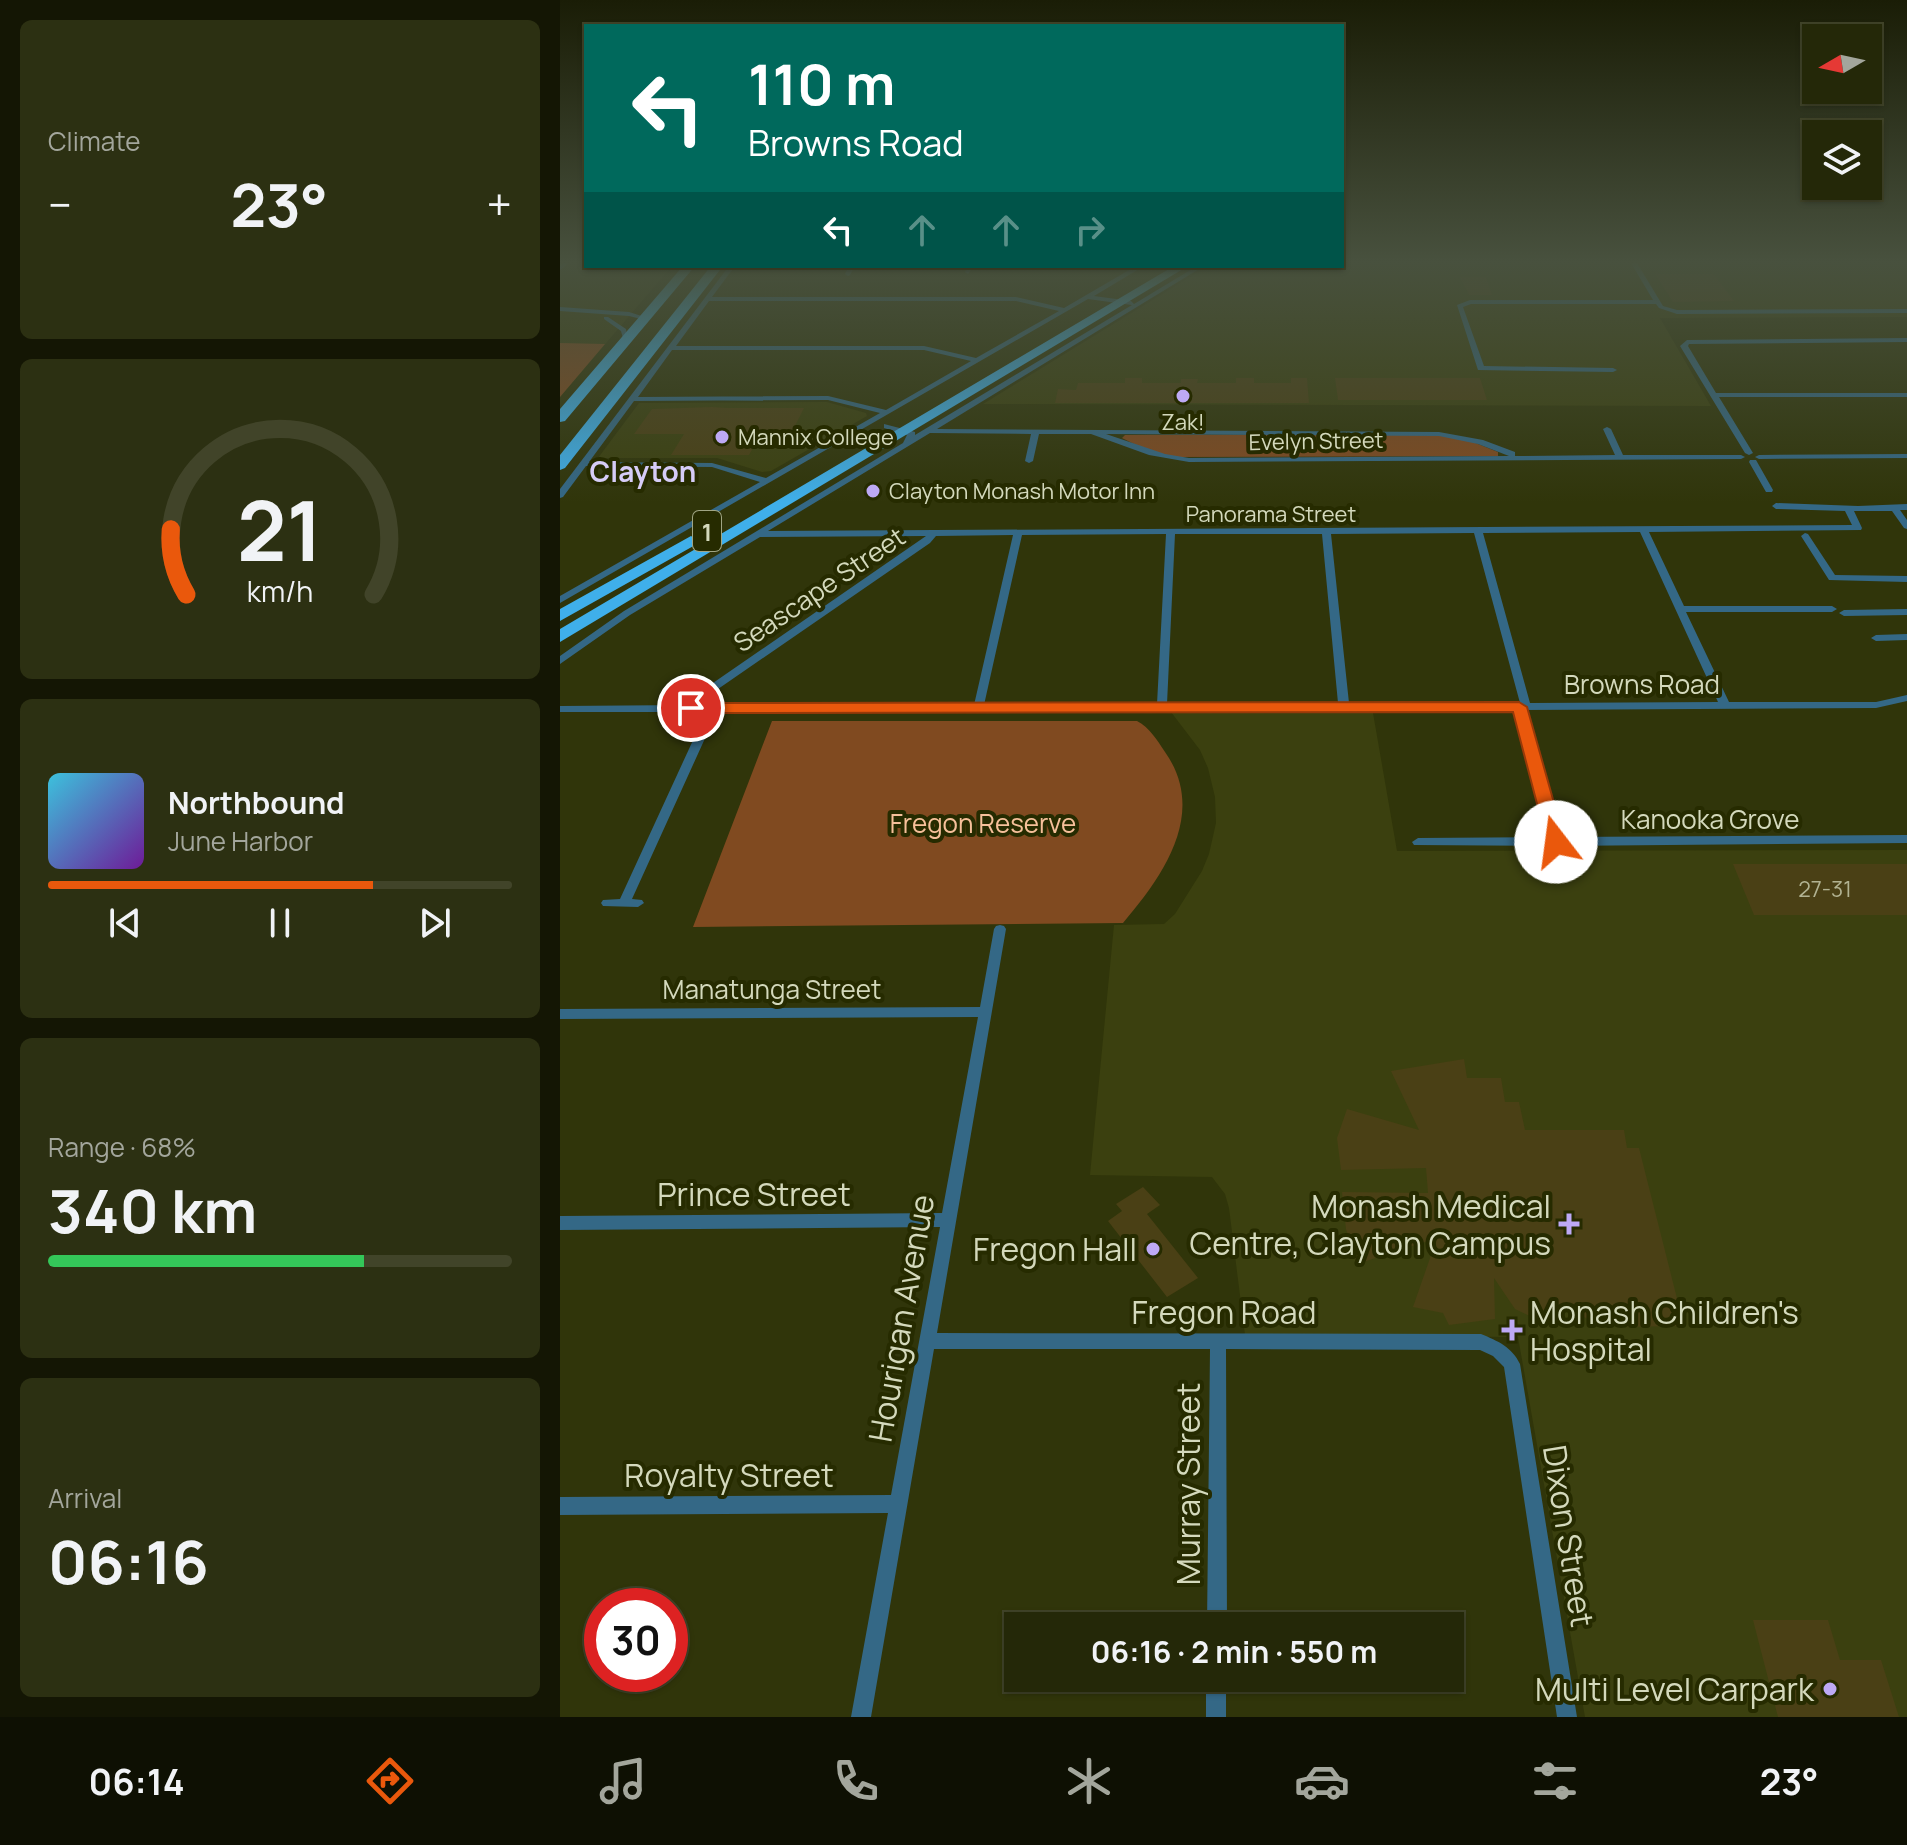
<!DOCTYPE html>
<meta charset="utf-8">
<style>
body{margin:0;font-family:Manrope,sans-serif;background:#2c3012;color:#f1f3f6;height:100vh;display:flex;flex-direction:column;font-size:30px;white-space:nowrap}
*{box-sizing:border-box;margin:0}
p{font-size:26px;color:#a3a69c}
.icon{flex:none;width:44px;height:44px;fill:none;stroke:currentColor;stroke-width:2;stroke-linecap:round;stroke-linejoin:round}
.map{position:relative;flex:1;overflow:hidden}
.panel{display:flex;flex-direction:column;gap:20px;padding:20px;background:#141604;width:560px}
.panel>*{flex:none}
.guide{position:absolute;left:24px;top:24px;width:760px;height:244px;border-radius:0px;box-shadow:0 2px 6px #0004,0 0 0 2px #414429;background:#00695c;color:#fff;overflow:hidden}
.needle{width:52px;rotate:261deg}
.tools{position:absolute;left:1242px;top:24px;display:grid;gap:16px}
.tools a{display:grid;place-items:center;width:80px;height:80px;border-radius:0px;background:#242808;box-shadow:0 2px 6px #0004,0 0 0 2px #414429;font-size:40px}
.speed{position:absolute;left:24px;top:1588px;display:flex;gap:16px;font-size:40px;font-weight:700;text-align:center}
.speed>*{display:grid;place-content:center;width:104px;height:104px;border-radius:50%;background:#242808;box-shadow:0 2px 6px #0004,0 0 0 2px #414429;line-height:1}
.speed .limit{border:12px solid #d22;background:#fff;color:#111}
.pin{position:absolute;display:grid;place-items:center;width:68px;height:68px;color:#fff;margin:-34px;border:4px solid #fff;border-radius:50%;box-shadow:0 2px 8px #0007}
.me{position:absolute;width:88px;margin:-44px;rotate:345deg;stroke-linejoin:round;filter:drop-shadow(0 0 6px #0008)}
.turn{display:flex;align-items:center;gap:28px;height:168px;padding:0 32px;font-size:36px}
.turn .icon{width:104px;height:104px;stroke-width:2.5}
.turn b{display:block;font-size:56px;line-height:68px}
.lanes{display:flex;align-items:center;height:76px;padding:0 32px;background:#0003;justify-content:center;gap:40px;direction:ltr}
.lanes .off{opacity:.35}
.big{font-size:60px;font-weight:700;line-height:1.1}
.panel .widget{flex:1;display:flex;flex-direction:column;justify-content:center;gap:12px;min-width:0;padding:0 28px;border-radius:12px;background:#2c3012}
.panel .dial{align-items:center;gap:0}
.dial svg{height:208px;overflow:visible;fill:none;stroke:#414429;stroke-width:7;stroke-linecap:round;text-anchor:middle}
.dial text{fill:#f1f3f6;stroke:none}
.song{display:flex;align-items:center;gap:24px}
.cover{width:96px;height:96px;border-radius:12px;background:linear-gradient(135deg,hsl(190 70% 55%),hsl(280 70% 35%))}
.played{height:8px;border-radius:4px;background:linear-gradient(90deg,#ea580c 70%,#414429 70%)}
.keys{display:flex;justify-content:space-around;direction:ltr}
.heat{display:flex;justify-content:space-between;align-items:center;font-size:44px;direction:ltr}
.charge{height:12px;border-radius:6px;background:linear-gradient(90deg,#34c759 68%,#414429 0)}
.trip{position:absolute;left:444px;top:1612px;width:460px;height:80px;border-radius:0px;background:#242808;box-shadow:0 2px 6px #0004,0 0 0 2px #414429;font-weight:700;line-height:80px;text-align:center}
.dock{display:flex;height:128px;justify-content:space-around;align-items:center;background:#0e1003;color:#a3a69c}
.dock .icon{width:56px;height:56px}
.dock .selected{color:#ea580c}
.dock b{font-size:36px;color:#f1f3f6}
main{display:flex;flex:1;min-height:0}
.map>svg:first-child{display:block}
</style>
<main>
<section class="panel">
<div class="widget"><p>Climate</p>
<div class="heat"><a>−</a><b class="big">23°</b><a>+</a></div>
</div>
<div class="widget dial"><svg viewBox="0 0 100 80">
<path d="M14 69A42 42 0 1 1 86 69"/>
<path d="M14 69A42 42 0 0 1 8 44" stroke="#ea580c"/>
<text x="50" y="56" font-size="32" font-weight="700">21</text>
<text x="50" y="72" font-size="11">km/h</text>
</svg></div>
<div class="widget">
<div class="song"><i class="cover"></i><div><b>Northbound</b><p>June Harbor</p></div></div>
<div class="played"></div>
<div class="keys"><svg class="icon" aria-label="previous" viewBox="0 0 24 24"><path d="M18 5L8 12l10 7zM5 5v14"/></svg><svg class="icon" aria-label="pause" viewBox="0 0 24 24"><path d="M8 5v14M16 5v14"/></svg><svg class="icon" aria-label="next" viewBox="0 0 24 24"><path d="M6 5l10 7-10 7zM19 5v14"/></svg></div>
</div>
<div class="widget"><p>Range · 68%</p><b class="big">340 km</b><div class="charge"></div></div>
<div class="widget"><p>Arrival</p><b class="big">06:16</b></div>
</section>
<div class="map">
<svg width="1347" height="1717" viewBox="0 0 1347 1717">
<rect width="100%" height="100%" fill="#30350a"/>
<path fill="#3b400f" d="M 0,263 L 26,263 L 26,266 L 112,266 L 0,397 Z
M 782,263 L 1347,263 L 1347,317 L 1100,318 L 1151,406 L 423,404 L 648,266 L 782,266 Z
M 267,402 L 306,413 L 307,416 L 211,471 L 202,472 L 157,458 L 38,458 L 79,403 Z
M 611,712 L 813,713 L 837,851 L 1347,850 L 1347,1717 L 1025,1717 L 958,1337 L 685,1335 L 669,1208 L 665,1194 L 652,1177 L 530,1175 L 554,925 L 604,924 L 615,914 L 642,871 L 649,854 L 656,823 L 655,797 L 648,768 L 640,750 Z"/>
<path fill="#804a20" d="M 0,343 L 45,344 L 0,397 Z
M 874,434 L 913,442 L 938,452 L 938,456 L 612,457 L 584,449 L 562,438 L 565,435 Z
M 212,721 L 577,721 C 590,728 597,740 605,752 C 648,813 603,876 563,923 L 133,927 Z"/>
<path fill="#4a4015" d="M 1095,274 L 1154,274 L 1174,301 L 1113,302 Z
M 900,277 L 926,277 L 932,295 L 909,295 Z
M 565,378 L 582,378 L 582,383 L 621,383 L 621,379 L 638,379 L 637,383 L 676,383 L 676,378 L 694,378 L 694,383 L 731,383 L 731,378 L 747,378 L 749,403 L 495,403 L 498,389 L 516,390 L 518,383 L 565,383 Z
M 775,378 L 920,378 L 927,400 L 778,400 Z
M 152,407 L 167,408 L 244,408 L 233,430 L 203,430 L 189,455 L 111,455 L 124,434 L 74,434 L 92,409 Z
M 1173,864 L 1347,864 L 1347,915 L 1194,915 Z
M 904,1059 L 907,1078 L 941,1078 L 945,1102 L 959,1102 L 965,1130 L 1064,1130 L 1067,1148 L 1079,1148 L 1124,1326 L 1058,1327 L 1047,1319 L 1037,1324 L 1007,1308 L 984,1323 L 955,1309 L 934,1278 L 935,1319 L 889,1325 L 883,1313 L 853,1307 L 877,1238 L 797,1264 L 786,1229 L 782,1192 L 868,1193 L 866,1168 L 781,1170 L 777,1138 L 787,1109 L 859,1130 L 831,1071 Z
M 583,1187 L 600,1205 L 587,1214 L 638,1278 L 607,1297 L 548,1221 L 562,1211 L 556,1204 Z
M 1193,1620 L 1268,1620 L 1280,1660 L 1321,1660 L 1339,1717 L 1218,1717 Z"/>
<g fill="none" stroke-linecap="round" stroke-linejoin="round">
<path fill="#346886" fill-rule="evenodd" d="M 3,263 L 9,263 L 0,270 L 0,265 Z
M 1071,263 L 1077,263 L 1103,306 L 1117,310 L 1347,309 L 1347,313 L 1117,314 L 1099,308 L 1096,304 L 911,304 L 903,307 L 924,366 L 1053,368 L 1057,370 L 1053,372 L 918,370 L 897,305 L 910,300 L 1093,300 Z
M 169,266 L 175,266 L 152,297 L 456,297 L 504,308 L 576,266 L 584,266 L 534,296 L 571,301 L 574,304 L 637,266 L 644,266 L 377,429 L 879,432 L 923,440 L 955,452 L 955,456 L 1055,455 L 1043,429 L 1047,427 L 1051,429 L 1063,455 L 1181,455 L 1185,457 L 1181,459 L 629,462 L 589,455 L 531,434 L 479,434 L 473,461 L 469,463 L 465,461 L 471,434 L 370,433 L 208,531 L 1292,525 L 1285,511 L 1216,509 L 1212,506 L 1216,503 L 1298,506 L 1347,504 L 1347,510 L 1340,510 L 1347,520 L 1347,529 L 1344,528 L 1332,511 L 1294,511 L 1302,528 L 1301,530 L 1089,532 L 1124,606 L 1272,606 L 1277,609 L 1272,612 L 1126,612 L 1169,702 L 1316,702 L 1347,695 L 1347,701 L 1316,708 L 965,710 L 1001,837 L 1347,835 L 1347,843 L 996,846 L 854,845 L 852,842 L 858,838 L 989,837 L 954,709 L 157,712 L 72,899 L 82,900 L 84,903 L 78,907 L 43,906 L 41,903 L 43,900 L 60,899 L 146,712 L 0,712 L 0,706 L 128,705 L 137,694 L 366,536 L 200,537 L 70,615 L 0,664 L 0,656 L 64,611 L 343,443 L 347,435 L 324,428 L 324,424 L 355,432 L 355,435 L 572,305 L 528,299 L 0,603 L 0,596 L 200,482 L 152,467 L 26,466 L 3,497 L 0,498 L 0,489 ZM 149,301 L 456,301 L 499,311 L 416,358 L 364,346 L 116,346 ZM 112,350 L 364,350 L 411,361 L 326,410 L 268,396 L 78,397 ZM 268,400 L 320,413 L 206,478 L 152,463 L 29,462 L 74,401 ZM 546,434 L 879,436 L 918,444 L 949,456 L 629,458 L 605,454 ZM 1080,532 L 1158,702 L 970,703 L 923,533 ZM 914,533 L 960,703 L 789,703 L 771,534 ZM 606,534 L 597,704 L 424,705 L 462,535 ZM 615,534 L 762,534 L 778,703 L 607,704 ZM 453,535 L 414,705 L 139,705 L 145,698 L 370,543 L 376,536 Z
M 289,266 L 295,266 L 290,275 L 288,276 L 285,274 Z
M 408,266 L 414,266 L 408,274 L 405,272 Z
M 0,307 L 69,312 L 88,318 L 85,320 L 69,316 L 0,311 Z
M 44,317 L 48,317 L 66,329 L 68,342 L 64,342 L 61,331 L 44,319 Z
M 1347,338 L 1347,342 L 1129,344 L 1128,346 L 1156,393 L 1347,393 L 1347,397 L 1159,397 L 1193,453 L 1189,455 L 1185,453 L 1120,346 L 1127,340 Z
M 1347,454 L 1347,458 L 1199,459 L 1195,457 L 1199,455 Z
M 1190,460 L 1196,460 L 1213,490 L 1212,492 L 1206,492 L 1189,462 Z
M 1245,533 L 1248,534 L 1275,575 L 1347,576 L 1347,582 L 1269,580 L 1241,536 Z
M 1347,609 L 1347,615 L 1284,616 L 1279,613 L 1284,610 Z
M 1347,634 L 1347,640 L 1316,641 L 1311,638 L 1316,635 Z
M 440,925 L 444,926 L 446,929 L 377,1333 L 921,1334 C 938,1341 952,1347 960,1364 L 1017,1717 L 997,1717 L 944,1367 L 933,1356 L 920,1350 L 666,1349 L 667,1626 L 647,1626 L 650,1349 L 374,1349 L 311,1717 L 291,1717 L 328,1513 L 0,1515 L 0,1497 L 331,1495 L 380,1227 L 0,1230 L 0,1216 L 382,1213 L 418,1017 L 0,1019 L 0,1009 L 420,1007 L 434,929 L 436,926 Z
M 646,1678 L 666,1678 L 666,1717 L 646,1717 Z"/>
<path fill="#3fafea" fill-rule="evenodd" d="M 123,266 L 135,266 L 5,421 L 0,422 L 0,409 Z
M 151,266 L 163,266 L 5,468 L 0,470 L 0,455 Z
M 614,266 L 628,266 L 0,642 L 0,629 Z
M 131,536 L 139,541 L 137,544 L 0,621 L 0,609 Z"/>
</g>
<linearGradient id="sky" x2="0" y2="1"><stop stop-color="#1a1d06"/><stop offset="0.52" stop-color="#48513e"/><stop offset="1" stop-color="#48513e" stop-opacity="0"/></linearGradient>
<rect width="1347" height="503" fill="url(#sky)"/>
<path fill="#ea580c" stroke="#983908" stroke-width="2" d="M 959,702 L 967,707 L 1005,842 L 1002,846 L 996,848 L 987,842 L 953,712 L 131,713 L 123,708 L 131,703 Z"/>
<g fill="#bda9f5" stroke="#262b00" stroke-width="3">
<circle cx="623" cy="396" r="8"/>
<circle cx="162" cy="437" r="8"/>
<circle cx="313" cy="491" r="8"/>
<path d="M1005 1212h8v8h8v8h-8v8h-8v-8h-8v-8h8z"/>
<circle cx="593" cy="1249" r="8"/>
<path d="M948 1318h8v8h8v8h-8v8h-8v-8h-8v-8h8z"/>
<circle cx="1270" cy="1689" r="8"/>
</g>
<g text-anchor="middle" dominant-baseline="central" stroke-width="8" stroke-linejoin="round" paint-order="stroke">
<g font-size="22" fill="#d4d9bc" stroke="#262b00" text-anchor="start">
<text x="623" y="422" text-anchor="middle">Zak!</text>
<text x="178" y="437">Mannix College</text>
<text x="329" y="491">Clayton Monash Motor Inn</text>
</g>
<g font-size="22" fill="#d4d9bc" stroke="#262b00">
<text transform="translate(756 441) rotate(-1)">Evelyn Street</text>
<text x="711" y="514">Panorama Street</text>
</g>
<g font-size="22" fill="#b2b392">
<text x="1265" y="889">27-31</text>
</g>
<rect fill="#262b00" stroke="#a0a584" stroke-width="2" x="133" y="511" width="28" height="40" rx="6"/>
<g font-size="24" font-weight="bold" fill="#d4d9bc">
<text x="147" y="531">1</text>
</g>
<g font-size="26" fill="#d4d9bc" stroke="#262b00">
<text transform="translate(259 589) rotate(-34)">Seascape Street</text>
<text x="1082" y="684">Browns Road</text>
<text x="1150" y="819">Kanooka Grove</text>
<text x="212" y="989">Manatunga Street</text>
</g>
<g font-size="26" fill="#f6c09a" stroke="#262b00">
<text x="423" y="823">Fregon Reserve</text>
</g>
<g font-size="28" font-weight="bold" fill="#d6ccf7" stroke="#262b00">
<text x="83" y="471">Clayton</text>
</g>
<g font-size="32" fill="#d4d9bc" stroke="#262b00">
<text x="194" y="1194">Prince Street</text>
<text x="664" y="1312">Fregon Road</text>
<text transform="translate(341 1318) rotate(-80)">Hourigan Avenue</text>
<text x="169" y="1475">Royalty Street</text>
<text transform="translate(628 1484) rotate(-90)">Murray Street</text>
<text transform="translate(1009 1536) rotate(81)">Dixon Street</text>
</g>
<g font-size="32" fill="#d4d9bc" stroke="#262b00" text-anchor="end">
<text x="991" y="1206">Monash Medical<tspan x="991" dy="37">Centre, Clayton Campus</tspan></text>
<text x="577" y="1249">Fregon Hall</text>
<text x="970" y="1312" text-anchor="start">Monash Children's<tspan x="970" dy="37">Hospital</tspan></text>
<text x="1254" y="1689">Multi Level Carpark</text>
</g>
</g>
</svg>
<div class="tools">
<a><svg class="needle" viewBox="-14 -14 28 28"><path d="M0-13l5 13h-10z" fill="#e53935"/><path d="M0 13l5-13h-10z" fill="#a3a69c"/></svg></a>
<a><svg class="icon" aria-label="layers" viewBox="0 0 24 24"><path d="M12 4l9 5-9 5-9-5zM3 14l9 5 9-5"/></svg></a>
</div>
<div class="speed"><div class="limit">30</div></div>
<div class="pin" style="left:131px;top:708px;background:#d93025"><svg class="icon" aria-label="arrive" viewBox="0 0 24 24"><path d="M6 21V4h12l-3 4 3 4H6"/></svg></div>
<svg class="me" style="left:996px;top:842px" viewBox="-20 -20 40 40"><circle r="19" fill="#fff"/><path d="M0-13L10 11 0 6-10 11z" fill="#ea580c"/></svg>
<div class="trip">06:16 · 2 min · 550 m</div>
<div class="guide">
<div class="turn"><svg class="icon" aria-label="left" viewBox="0 0 24 24"><path d="M17 20v-9H6M10 6l-5 5 5 5"/></svg><div><b>110 m</b>Browns Road</div></div>
<div class="lanes"><svg class="icon" aria-label="left" viewBox="0 0 24 24"><path d="M17 20v-9H6M10 6l-5 5 5 5"/></svg><svg class="icon off" aria-label="ahead" viewBox="0 0 24 24"><path d="M12 20V5M6 11l6-6 6 6"/></svg><svg class="icon off" aria-label="ahead" viewBox="0 0 24 24"><path d="M12 20V5M6 11l6-6 6 6"/></svg><svg class="icon off" aria-label="right" viewBox="0 0 24 24"><path d="M7 20v-9h11M14 6l5 5-5 5"/></svg></div>
</div>
</div>
</main>
<nav class="dock">
<b>06:14</b>
<svg class="icon selected" aria-label="directions" viewBox="0 0 24 24"><path d="M12 3l9 9-9 9-9-9zM9 14v-3h6M13 9l2 2-2 2"/></svg>
<svg class="icon" aria-label="music" viewBox="0 0 24 24"><path d="M9 18V5l10-2v13"/><circle cx="6" cy="18" r="3"/><circle cx="16" cy="16" r="3"/></svg>
<svg class="icon" aria-label="phone" viewBox="0 0 24 24"><path d="M5 4h4l2 5-3 2q2 4 5 5l2-3 5 2v4C11 20 4 13 5 4z"/></svg>
<svg class="icon" aria-label="climate" viewBox="0 0 24 24"><path d="M12 3v18M4 7l16 10M4 17L20 7"/></svg>
<svg class="icon" aria-label="car" viewBox="0 0 24 24"><path d="M5 17H2v-5l4-1 3-4h7l3 4 3 1v5h-3M9 17h6M6 11h13"/><circle cx="7" cy="17" r="2"/><circle cx="17" cy="17" r="2"/></svg>
<svg class="icon" aria-label="filters" viewBox="0 0 24 24"><path d="M4 7h16M4 17h16"/><circle cx="9" cy="7" r="2"/><circle cx="15" cy="17" r="2"/></svg>
<b>23°</b>
</nav>
